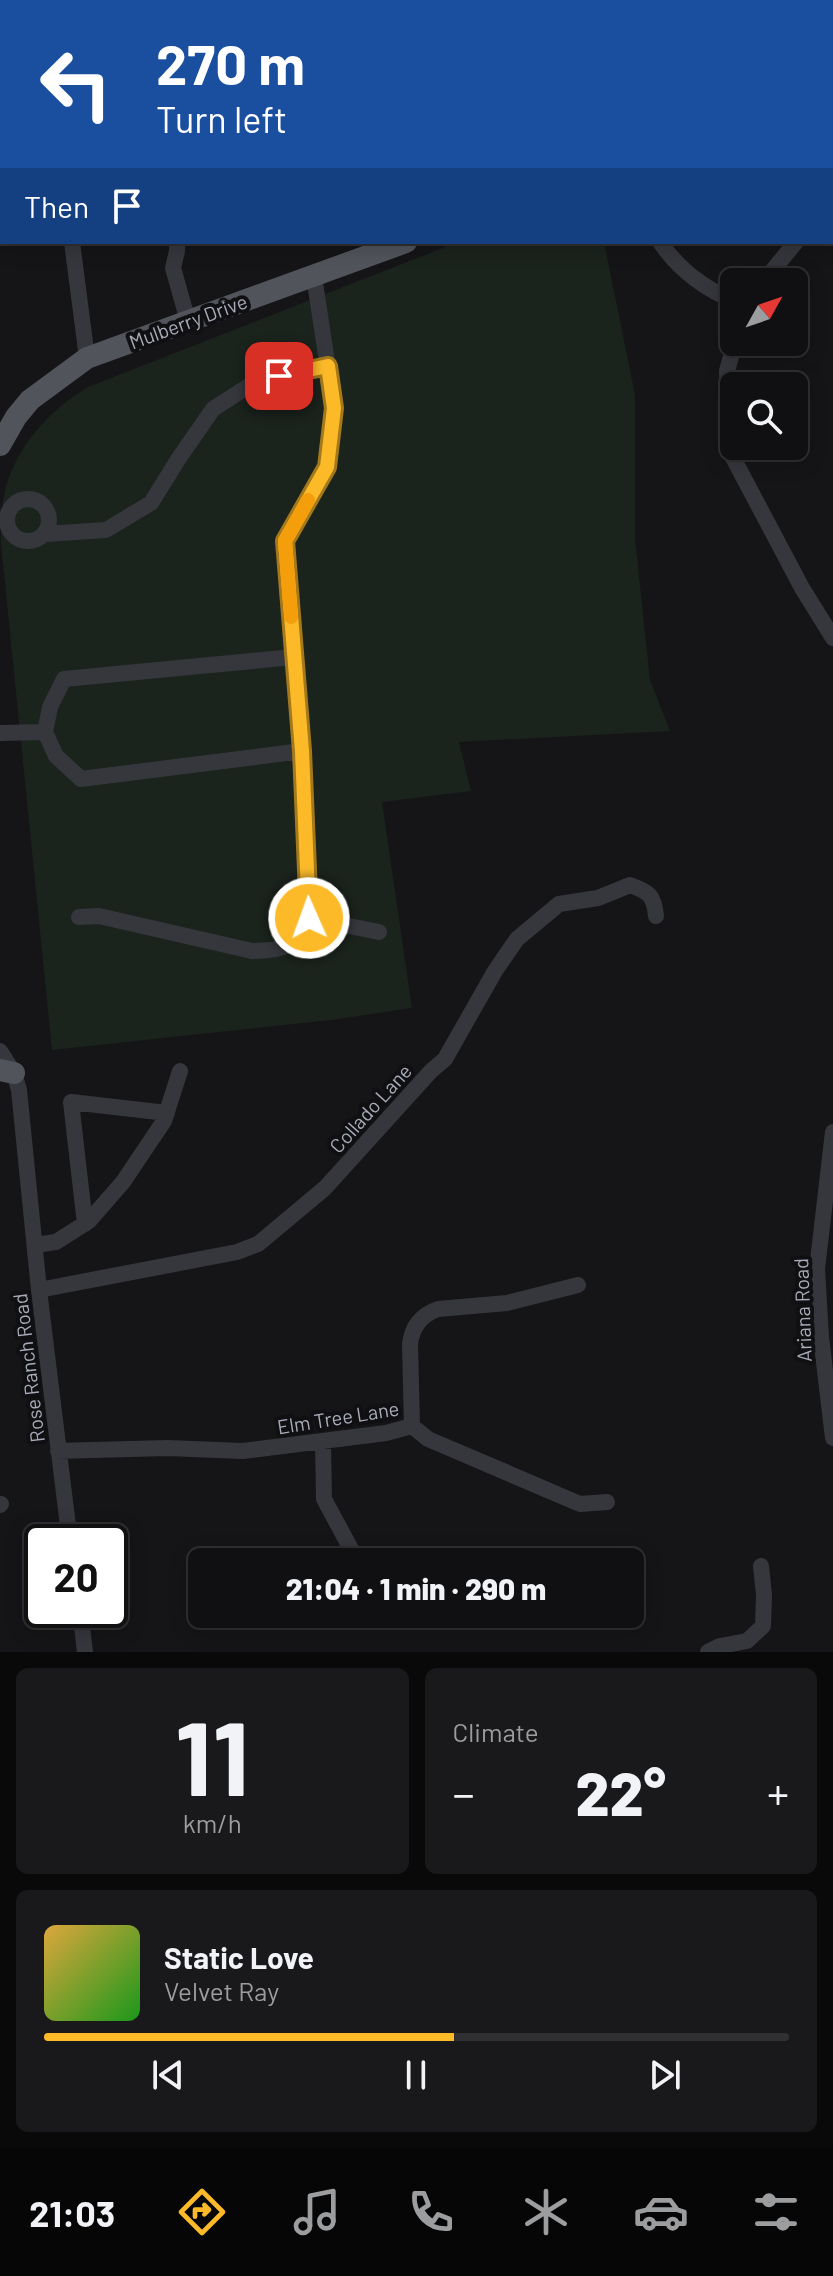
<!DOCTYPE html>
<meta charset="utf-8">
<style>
body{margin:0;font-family:Barlow,sans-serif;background:#19191b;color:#f1f3f6;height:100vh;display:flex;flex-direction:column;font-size:30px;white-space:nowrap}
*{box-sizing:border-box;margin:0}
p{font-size:26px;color:#9c9d9f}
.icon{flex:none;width:44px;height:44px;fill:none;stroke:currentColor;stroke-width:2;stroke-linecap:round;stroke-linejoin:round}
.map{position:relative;height:1652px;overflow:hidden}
.details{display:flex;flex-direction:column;gap:16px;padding:16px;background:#09090a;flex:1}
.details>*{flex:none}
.top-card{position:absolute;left:0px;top:0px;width:834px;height:244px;box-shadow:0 4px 20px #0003,0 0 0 2px #303032;background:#1a4fa0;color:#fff;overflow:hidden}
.needle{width:52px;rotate:50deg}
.controls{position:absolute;left:720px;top:268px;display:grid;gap:16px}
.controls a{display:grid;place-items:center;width:88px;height:88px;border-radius:12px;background:#101012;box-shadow:0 4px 20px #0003,0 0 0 2px #303032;font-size:40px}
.speed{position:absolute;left:24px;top:1524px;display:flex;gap:16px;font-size:40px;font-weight:700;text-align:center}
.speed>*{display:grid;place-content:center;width:104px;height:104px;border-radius:50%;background:#101012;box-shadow:0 4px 20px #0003,0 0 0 2px #303032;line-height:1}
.speed .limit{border:4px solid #111;border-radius:12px;background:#fff;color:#111}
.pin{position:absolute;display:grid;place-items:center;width:68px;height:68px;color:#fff;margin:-34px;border-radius:16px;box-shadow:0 4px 12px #0006}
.me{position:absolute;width:88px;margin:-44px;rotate:358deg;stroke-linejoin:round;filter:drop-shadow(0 0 6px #0008)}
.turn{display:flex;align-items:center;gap:28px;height:168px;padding:0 24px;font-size:36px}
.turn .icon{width:104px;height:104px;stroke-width:2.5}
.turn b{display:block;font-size:56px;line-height:68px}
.then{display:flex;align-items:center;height:76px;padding:0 24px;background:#0003;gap:16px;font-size:30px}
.big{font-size:60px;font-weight:800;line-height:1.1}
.details .card{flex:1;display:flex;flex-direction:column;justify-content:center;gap:12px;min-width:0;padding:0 28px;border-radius:12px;background:#19191b}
.details .dial{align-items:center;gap:0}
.dial b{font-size:104px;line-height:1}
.song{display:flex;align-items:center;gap:24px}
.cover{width:96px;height:96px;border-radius:12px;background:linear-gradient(135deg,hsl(40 70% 55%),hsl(120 70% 35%))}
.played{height:8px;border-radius:4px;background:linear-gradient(90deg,#fcba29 55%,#303032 55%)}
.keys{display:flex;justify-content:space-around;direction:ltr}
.heat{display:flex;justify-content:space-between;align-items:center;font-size:44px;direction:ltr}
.details .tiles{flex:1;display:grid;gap:16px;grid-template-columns:1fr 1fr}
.card:last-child{grid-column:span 2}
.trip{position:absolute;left:188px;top:1548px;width:456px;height:80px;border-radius:12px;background:#101012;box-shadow:0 4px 20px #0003,0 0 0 2px #303032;font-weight:800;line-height:80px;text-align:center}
.dock{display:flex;height:128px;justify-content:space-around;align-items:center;background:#060607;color:#9c9d9f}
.dock .icon{width:56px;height:56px}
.dock .on{color:#fcba29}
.dock b{font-size:36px;color:#f1f3f6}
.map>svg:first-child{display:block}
</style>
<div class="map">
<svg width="833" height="1652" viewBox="0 0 833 1652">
<rect width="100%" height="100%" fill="#151518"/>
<path fill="#1b231d" d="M 458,242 L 604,242 L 635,395 L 635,539 L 650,680 L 670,731 L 459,742 L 471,791 L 382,802 L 412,1008 L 331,1020 L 52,1050 L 1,543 C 1,525 1,504 6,487 C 18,444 51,409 88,387 Z"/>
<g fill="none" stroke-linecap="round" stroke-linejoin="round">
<path stroke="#36373d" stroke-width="16" d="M 784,2 L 786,0
M 832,208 L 833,207
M 72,242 L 87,358
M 177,242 L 177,251 L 173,268 L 188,321
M 660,242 C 679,270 703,288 734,301
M 763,282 L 796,242
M 735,342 L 727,371 L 730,452 L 802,588 L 833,638
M7 520a21 21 0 1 1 42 0a21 21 0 1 1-42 0Z
M 45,534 L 106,530 L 151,503 L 179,458 L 213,409 L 255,382 L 328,366
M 45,732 L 50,707 L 64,679 L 294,657
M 0,733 L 45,732 L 56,756 L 81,779 L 302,751 L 309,918 C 297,947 282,951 252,951 L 99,916 L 79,917
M 302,751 L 285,541 L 327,467 L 334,408 L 314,276
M 309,918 L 379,932
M 0,1051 L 14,1073 L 19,1090 L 39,1290 L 70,1542
M 833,1132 L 817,1269 L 821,1337 L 833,1438
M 85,1224 L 71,1102 L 167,1113
M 35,1245 L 56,1242 L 89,1221 L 123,1182 L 164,1121 L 180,1071
M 39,1290 L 237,1252 L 258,1244 L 325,1188 L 431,1071 L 445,1059 L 495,971 L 517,939 L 559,904 L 598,898 L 630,885 C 649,892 654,895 656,916
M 412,1426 L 410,1344 C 412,1327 421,1315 438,1309 L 507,1303 L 578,1285
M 323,1441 L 324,1499 L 358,1562
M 58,1451 L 167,1448 L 243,1451 L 386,1433 L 412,1426 L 428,1439 L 580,1504 L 607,1502
M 0,1505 L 1,1504
M 80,1610 L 85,1652
M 708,1652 L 720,1646 L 747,1641 L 763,1626 L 764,1595 L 761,1566"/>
<path stroke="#52545c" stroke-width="22" d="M 832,8 L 833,7
M 0,445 L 16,417 L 30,400 L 87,358 L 406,242
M 0,1070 L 14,1073"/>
</g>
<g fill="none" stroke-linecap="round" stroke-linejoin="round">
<defs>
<path id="route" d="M 279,376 L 328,366 L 334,408 L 327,467 L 285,541 L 302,751 L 309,918"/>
</defs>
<use href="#route" stroke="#a4791b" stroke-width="20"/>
<use href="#route" stroke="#fcba29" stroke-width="14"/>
<path stroke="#f59e0b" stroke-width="14" d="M 291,617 L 285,541 L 308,500"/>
</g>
<g text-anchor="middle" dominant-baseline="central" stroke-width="8" stroke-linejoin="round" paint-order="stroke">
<g font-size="20" fill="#a7acb8" stroke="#101013">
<text transform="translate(188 321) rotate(-20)">Mulberry Drive</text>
<text transform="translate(370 1108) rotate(-48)">Collado Lane</text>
<text transform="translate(802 1310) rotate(-92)">Ariana Road</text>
<text transform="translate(28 1368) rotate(-97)">Rose Ranch Road</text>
<text transform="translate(338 1417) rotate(-9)">Elm Tree Lane</text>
</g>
</g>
</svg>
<div class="controls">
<a><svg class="needle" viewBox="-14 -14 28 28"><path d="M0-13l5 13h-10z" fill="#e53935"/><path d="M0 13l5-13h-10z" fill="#9c9d9f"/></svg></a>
<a><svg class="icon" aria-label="search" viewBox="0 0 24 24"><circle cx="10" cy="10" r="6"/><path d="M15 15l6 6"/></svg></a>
</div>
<div class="speed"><div class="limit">20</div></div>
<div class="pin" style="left:279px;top:376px;background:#d93025"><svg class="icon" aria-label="arrive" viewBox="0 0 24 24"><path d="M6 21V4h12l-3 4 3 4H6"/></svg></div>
<svg class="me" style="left:309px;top:918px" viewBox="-20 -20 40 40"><circle r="17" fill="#fcba29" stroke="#fff" stroke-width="3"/><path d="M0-11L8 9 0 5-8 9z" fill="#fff"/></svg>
<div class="trip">21:04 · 1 min · 290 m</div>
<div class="top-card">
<div class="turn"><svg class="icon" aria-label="left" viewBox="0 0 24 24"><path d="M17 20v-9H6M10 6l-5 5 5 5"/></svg><div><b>270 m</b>Turn left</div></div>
<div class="then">Then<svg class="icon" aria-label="arrive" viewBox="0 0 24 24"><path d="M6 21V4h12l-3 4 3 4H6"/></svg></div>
</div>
</div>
<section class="details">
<div class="tiles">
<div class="card dial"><b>11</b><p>km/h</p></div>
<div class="card"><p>Climate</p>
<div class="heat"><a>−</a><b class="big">22°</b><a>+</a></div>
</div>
<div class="card">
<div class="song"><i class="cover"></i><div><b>Static Love</b><p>Velvet Ray</p></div></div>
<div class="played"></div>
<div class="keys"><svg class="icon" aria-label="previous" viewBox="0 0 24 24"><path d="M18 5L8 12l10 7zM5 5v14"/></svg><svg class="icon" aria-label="pause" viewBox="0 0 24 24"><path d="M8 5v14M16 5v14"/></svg><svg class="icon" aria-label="next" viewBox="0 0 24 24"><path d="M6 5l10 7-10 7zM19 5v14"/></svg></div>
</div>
</div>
</section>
<nav class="dock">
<b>21:03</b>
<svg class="icon on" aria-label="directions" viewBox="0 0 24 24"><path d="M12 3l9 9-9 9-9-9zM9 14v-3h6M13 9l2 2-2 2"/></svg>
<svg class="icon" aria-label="music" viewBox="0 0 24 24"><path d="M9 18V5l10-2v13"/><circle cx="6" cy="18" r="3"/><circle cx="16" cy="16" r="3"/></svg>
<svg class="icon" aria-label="phone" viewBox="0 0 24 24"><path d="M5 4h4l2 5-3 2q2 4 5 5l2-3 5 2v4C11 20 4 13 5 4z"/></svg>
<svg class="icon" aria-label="climate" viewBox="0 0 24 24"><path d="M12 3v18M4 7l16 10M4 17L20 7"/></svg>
<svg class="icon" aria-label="car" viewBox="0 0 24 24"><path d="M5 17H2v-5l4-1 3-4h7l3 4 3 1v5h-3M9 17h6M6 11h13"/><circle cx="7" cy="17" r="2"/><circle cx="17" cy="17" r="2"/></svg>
<svg class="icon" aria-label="filters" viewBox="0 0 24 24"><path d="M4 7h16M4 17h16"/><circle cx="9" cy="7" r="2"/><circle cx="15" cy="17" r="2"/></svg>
</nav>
